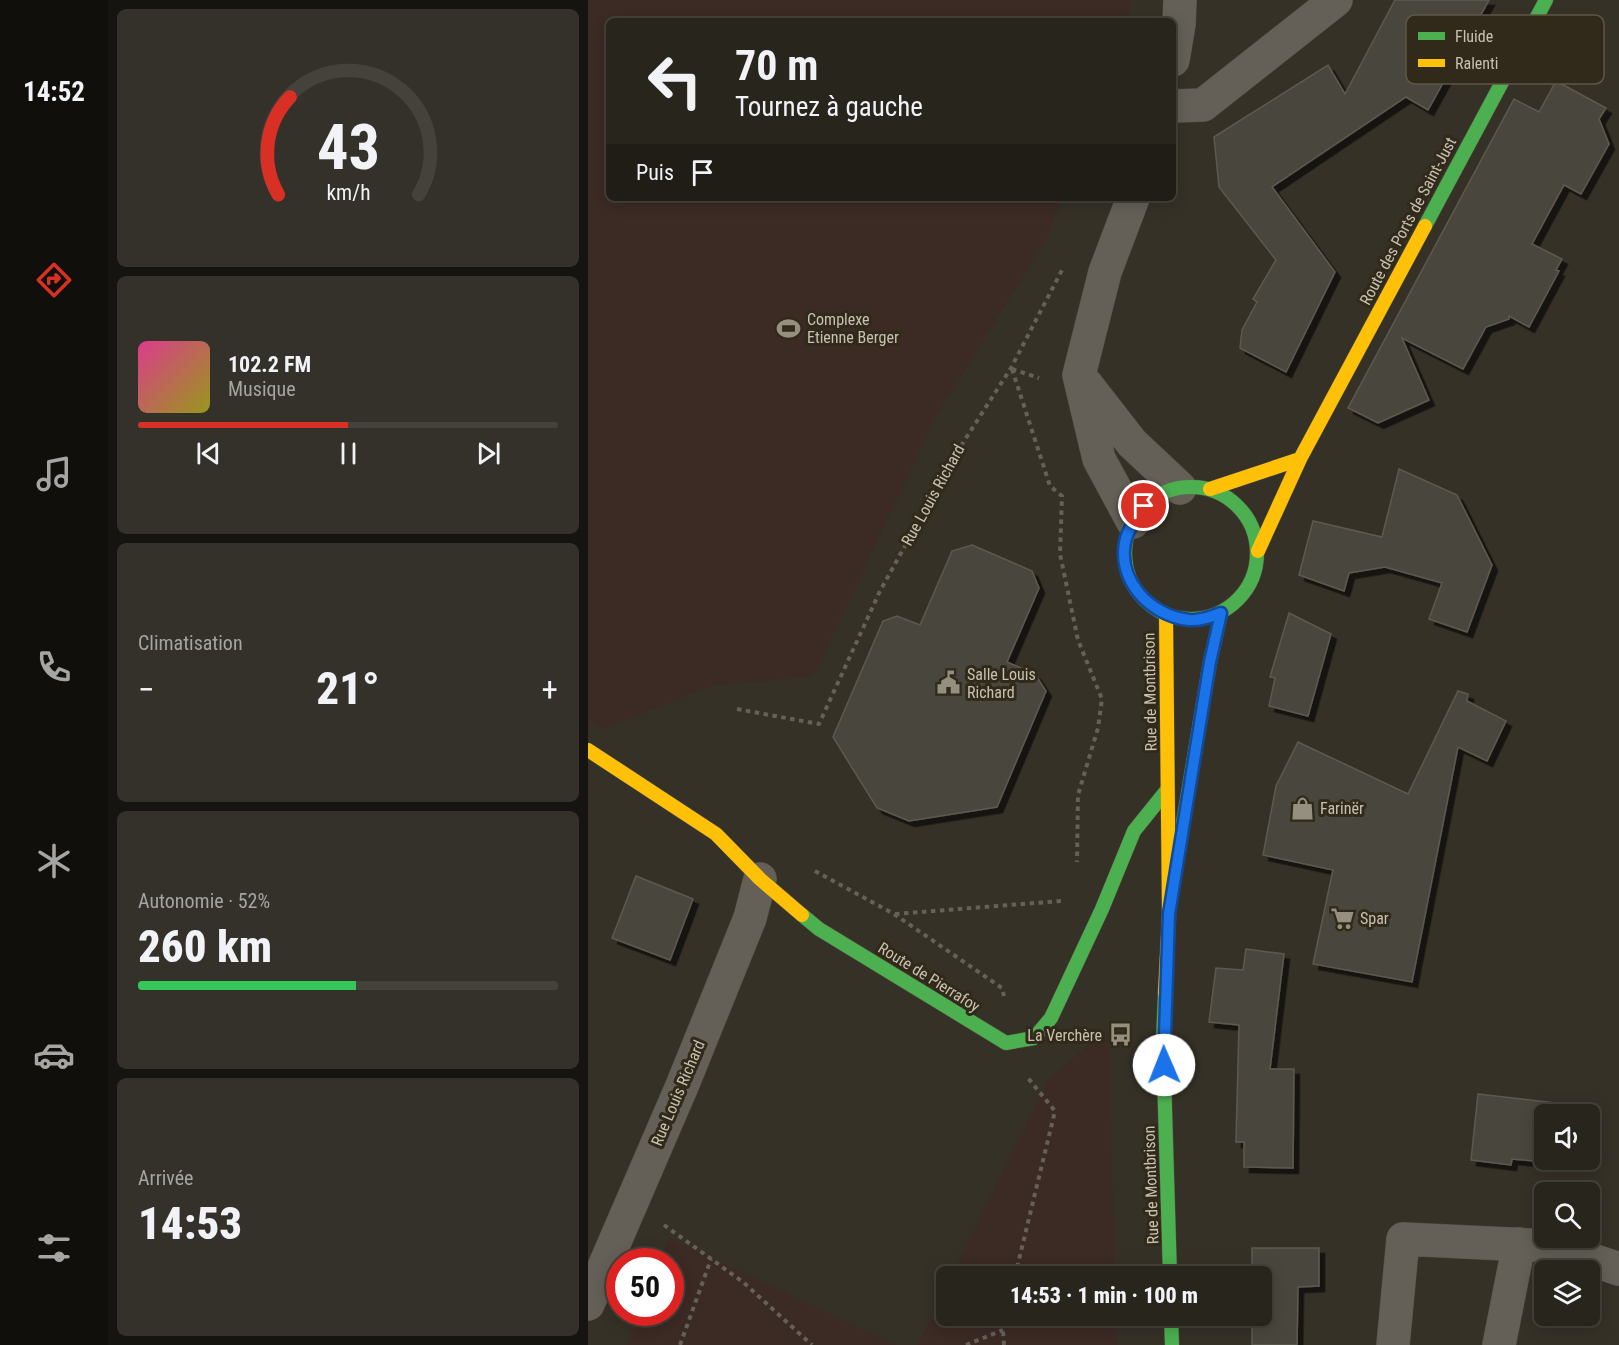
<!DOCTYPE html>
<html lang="fr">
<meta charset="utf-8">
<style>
body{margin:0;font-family:"Roboto Condensed",sans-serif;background:#34312a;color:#f1f3f6;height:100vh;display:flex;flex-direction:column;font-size:22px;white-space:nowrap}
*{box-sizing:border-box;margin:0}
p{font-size:20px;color:#a5a5a4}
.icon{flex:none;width:33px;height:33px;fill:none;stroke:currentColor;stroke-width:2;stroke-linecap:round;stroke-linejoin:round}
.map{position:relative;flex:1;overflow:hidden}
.drawer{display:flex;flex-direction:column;gap:9px;padding:9px;background:#161410;width:480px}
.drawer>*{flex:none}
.guide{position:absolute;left:18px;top:18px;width:570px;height:183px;border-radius:9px;box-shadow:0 3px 15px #0003,0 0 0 2px #44423b;background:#28251d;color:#f1f3f6;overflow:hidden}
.buttons{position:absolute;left:946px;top:1104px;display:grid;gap:12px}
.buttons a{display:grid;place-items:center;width:66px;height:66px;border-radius:9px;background:#28251d;box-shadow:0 3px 15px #0003,0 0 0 2px #44423b;font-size:30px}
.speed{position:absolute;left:18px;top:1248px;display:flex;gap:12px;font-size:30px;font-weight:700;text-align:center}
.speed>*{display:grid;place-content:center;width:78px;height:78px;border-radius:50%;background:#28251d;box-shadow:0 3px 15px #0003,0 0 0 2px #44423b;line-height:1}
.speed .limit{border:9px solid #d22;background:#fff;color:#111}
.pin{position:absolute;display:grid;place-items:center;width:51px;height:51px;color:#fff;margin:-26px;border:3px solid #fff;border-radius:50%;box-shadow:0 2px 6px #0007}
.me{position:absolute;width:66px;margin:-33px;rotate:359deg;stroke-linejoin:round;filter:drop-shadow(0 0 4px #0008)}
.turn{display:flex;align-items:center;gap:21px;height:126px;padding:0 30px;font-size:27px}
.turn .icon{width:78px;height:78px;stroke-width:2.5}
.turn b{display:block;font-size:42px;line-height:51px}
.then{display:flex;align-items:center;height:57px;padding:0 30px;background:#0003;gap:12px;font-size:22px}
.big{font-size:45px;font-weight:800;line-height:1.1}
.drawer .tile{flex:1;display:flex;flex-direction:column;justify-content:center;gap:9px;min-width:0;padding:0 21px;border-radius:9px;background:#34312a}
.drawer .dial{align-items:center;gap:0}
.dial svg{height:156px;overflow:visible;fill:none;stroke:#44423b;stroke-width:7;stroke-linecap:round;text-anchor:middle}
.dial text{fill:#f1f3f6;stroke:none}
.song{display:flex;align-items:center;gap:18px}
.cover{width:72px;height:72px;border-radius:9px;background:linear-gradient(135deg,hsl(330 70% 55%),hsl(60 70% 35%))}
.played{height:6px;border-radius:3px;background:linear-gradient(90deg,#d93025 50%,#44423b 50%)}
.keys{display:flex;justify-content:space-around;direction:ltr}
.heat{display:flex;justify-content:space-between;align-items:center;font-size:33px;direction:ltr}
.charge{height:9px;border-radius:4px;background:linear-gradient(90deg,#34c759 52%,#44423b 0)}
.trip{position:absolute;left:348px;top:1266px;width:336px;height:60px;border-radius:9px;background:#28251d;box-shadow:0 3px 15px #0003,0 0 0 2px #44423b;font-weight:800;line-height:60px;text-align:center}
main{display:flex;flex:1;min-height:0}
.menu{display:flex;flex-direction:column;width:108px;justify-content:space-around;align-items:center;background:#100f0c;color:#a5a5a4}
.menu .icon{width:42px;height:42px}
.menu .selected{color:#d93025}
.menu b{font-size:27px;color:#f1f3f6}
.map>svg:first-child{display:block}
</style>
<main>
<nav class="menu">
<b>14:52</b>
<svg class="icon selected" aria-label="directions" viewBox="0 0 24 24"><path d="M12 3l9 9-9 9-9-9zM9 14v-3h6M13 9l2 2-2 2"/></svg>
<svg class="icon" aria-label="music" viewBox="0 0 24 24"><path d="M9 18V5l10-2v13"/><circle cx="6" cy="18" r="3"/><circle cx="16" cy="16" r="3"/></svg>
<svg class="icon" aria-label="phone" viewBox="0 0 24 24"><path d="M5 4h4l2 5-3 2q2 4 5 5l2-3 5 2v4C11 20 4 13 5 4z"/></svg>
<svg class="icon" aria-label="climate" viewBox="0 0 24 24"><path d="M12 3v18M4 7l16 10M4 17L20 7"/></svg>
<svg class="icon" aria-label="car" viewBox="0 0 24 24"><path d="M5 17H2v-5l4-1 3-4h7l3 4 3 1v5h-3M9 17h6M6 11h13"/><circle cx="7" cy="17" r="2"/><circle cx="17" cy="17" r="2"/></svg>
<svg class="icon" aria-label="filters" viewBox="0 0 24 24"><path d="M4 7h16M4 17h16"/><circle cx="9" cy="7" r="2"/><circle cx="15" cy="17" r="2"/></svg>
</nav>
<section class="drawer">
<div class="tile dial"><svg viewBox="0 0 100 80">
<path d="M14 69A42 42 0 1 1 86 69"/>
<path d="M14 69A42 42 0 0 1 20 19" stroke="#d93025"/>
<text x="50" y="56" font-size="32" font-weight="700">43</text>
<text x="50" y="72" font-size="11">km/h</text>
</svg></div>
<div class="tile">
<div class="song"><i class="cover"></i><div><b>102.2 FM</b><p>Musique</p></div></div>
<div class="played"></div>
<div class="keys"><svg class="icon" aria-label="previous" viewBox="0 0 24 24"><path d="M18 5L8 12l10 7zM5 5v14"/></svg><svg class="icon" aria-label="pause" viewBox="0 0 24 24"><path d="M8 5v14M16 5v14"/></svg><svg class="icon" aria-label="next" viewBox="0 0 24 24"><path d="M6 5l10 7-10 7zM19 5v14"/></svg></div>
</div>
<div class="tile"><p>Climatisation</p>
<div class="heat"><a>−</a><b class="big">21°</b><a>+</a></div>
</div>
<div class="tile"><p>Autonomie · 52%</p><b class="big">260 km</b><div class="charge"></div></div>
<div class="tile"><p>Arrivée</p><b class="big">14:53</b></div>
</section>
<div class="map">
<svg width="1031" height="1345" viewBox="0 0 1031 1345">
<defs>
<filter id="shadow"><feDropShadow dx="5.5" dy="5.5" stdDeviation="0" flood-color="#0009"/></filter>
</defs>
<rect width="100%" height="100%" fill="#363127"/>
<path fill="#3c2a24" d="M 0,0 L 542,0 L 540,21 L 21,21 L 21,198 L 474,198 L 456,243 L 350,413 L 225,676 L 122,686 L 16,729 L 0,720 Z
M 520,1029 L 527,1276 L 364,1276 L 461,1079 Z
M 81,1238 L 308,1345 L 39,1345 L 52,1313 L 82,1312 L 82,1262 L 72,1261 Z
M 358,1287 L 358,1316 L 528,1316 L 529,1345 L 330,1345 Z"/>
<path fill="#4a463c" stroke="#5e594f" stroke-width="1.5" filter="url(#shadow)" d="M 807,0 L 901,0 L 840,110 L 818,97 L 684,187 L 747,272 L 698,372 L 652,348 L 654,330 L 669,302 L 665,299 L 688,260 L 631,187 L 626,137 L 740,65 L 757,94 Z
M 968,81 L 1018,108 L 1011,119 L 1021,144 L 993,194 L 976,185 L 944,244 L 974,259 L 968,270 L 971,271 L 941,327 L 921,316 L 921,319 L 898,327 L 875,369 L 814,338 L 841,400 L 790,423 L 760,408 L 926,99 L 951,112 Z
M 811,469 L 869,495 L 904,565 L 879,632 L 841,619 L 854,583 L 797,567 L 761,573 L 756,591 L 711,575 L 725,521 L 794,537 Z
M 384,545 L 444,571 L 451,588 L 419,662 L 447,674 L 458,691 L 409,807 L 321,821 L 289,808 L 245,737 L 295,621 L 309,616 L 332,625 L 364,551 Z
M 701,613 L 743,634 L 720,716 L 681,706 L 687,678 L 682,677 Z
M 870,691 L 880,694 L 879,701 L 918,721 L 899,761 L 870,747 L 824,982 L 725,964 L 745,870 L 675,855 L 688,786 L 710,742 L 820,794 Z
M 48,876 L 105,899 L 82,960 L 24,938 Z
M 658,949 L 696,954 L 682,1069 L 706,1069 L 705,1168 L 656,1167 L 656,1142 L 648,1142 L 651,1025 L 621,1022 L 628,968 L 655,970 Z
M 890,1094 L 976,1104 L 975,1114 L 957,1114 L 957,1160 L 970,1160 L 970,1163 L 924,1159 L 923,1165 L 883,1160 Z
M 664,1248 L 731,1248 L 731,1286 L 710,1287 L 709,1345 L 664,1345 L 664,1316 L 674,1316 L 674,1276 L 664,1276 Z"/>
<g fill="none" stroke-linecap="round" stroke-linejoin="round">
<defs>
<path id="street" d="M 585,60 L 591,24 L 592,0
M 585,106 L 615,105 L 748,0
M 498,384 L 544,443 L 592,488
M 545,522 L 511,459 L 491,375 L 517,272 L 545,198
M 0,1304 L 94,1086 L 162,918 L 172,879
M 805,1345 L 815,1239 L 962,1246 L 1031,1269
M 911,1345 L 931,1244"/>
<path id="fast" d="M 837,226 L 958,0
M537 553a66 66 0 1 1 132 0a66 66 0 1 1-132 0Z
M 595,823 L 622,662 L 633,613
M 214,915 L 231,929 L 418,1043 L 446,1038 L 463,1018 L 514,909 L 546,831 L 579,790
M 577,993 L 575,1041 L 582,1276
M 583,1316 L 584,1345"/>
<path id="slow" d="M 622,489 L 712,459
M 670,551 L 712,459 L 837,226
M 0,750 L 128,834 L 172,879 L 214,915
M 577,993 L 581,914 L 578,615"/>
</defs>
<use href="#street" stroke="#534e44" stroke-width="34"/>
<use href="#fast" stroke="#534e44" stroke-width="15"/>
<use href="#slow" stroke="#534e44" stroke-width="15"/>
<path stroke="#666058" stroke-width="4" stroke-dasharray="4.5 4.5" stroke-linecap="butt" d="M 424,369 L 462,486 L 474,496 L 472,554 L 490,640 L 514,699 L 510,728 L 490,795 L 489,862
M 424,369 L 451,378
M 149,709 L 231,724 L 292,591 L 369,452 L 423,368 L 474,270
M 227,871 L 306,914 L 414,988 L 416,996
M 307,914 L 473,901
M 76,1225 L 155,1282 L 224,1345
M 427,1276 L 467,1111 L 440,1078
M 92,1345 L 123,1259
M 378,1345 L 415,1330
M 416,1345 L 415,1330 L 418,1316"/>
<use href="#street" stroke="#646057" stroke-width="33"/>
<use href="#fast" stroke="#4caf50" stroke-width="14"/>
<use href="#slow" stroke="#ffc107" stroke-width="14"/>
</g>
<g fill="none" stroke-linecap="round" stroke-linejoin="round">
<defs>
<path id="route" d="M 556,506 C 549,516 542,526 538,538 C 527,579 562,616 601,620 C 612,621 623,617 633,613 L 622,662 L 581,914 L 576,1065"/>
</defs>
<use href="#route" stroke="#114b97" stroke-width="15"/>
<use href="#route" stroke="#1a73e8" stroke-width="10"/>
</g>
<defs>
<symbol id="stadium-bare" viewBox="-9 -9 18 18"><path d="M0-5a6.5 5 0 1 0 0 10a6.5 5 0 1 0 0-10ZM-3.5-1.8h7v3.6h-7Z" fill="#958f80" stroke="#312a1a" stroke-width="2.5" paint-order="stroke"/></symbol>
<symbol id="civic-bare" viewBox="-9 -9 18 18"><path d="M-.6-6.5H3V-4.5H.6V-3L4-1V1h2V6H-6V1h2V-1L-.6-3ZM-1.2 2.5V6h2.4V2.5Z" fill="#958f80" stroke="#312a1a" stroke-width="2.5" paint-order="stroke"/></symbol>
<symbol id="shop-bare" viewBox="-9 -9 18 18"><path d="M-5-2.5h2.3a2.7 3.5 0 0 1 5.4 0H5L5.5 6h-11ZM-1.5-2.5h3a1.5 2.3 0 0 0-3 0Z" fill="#958f80" stroke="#312a1a" stroke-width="2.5" paint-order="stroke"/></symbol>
<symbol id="supermarket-bare" viewBox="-9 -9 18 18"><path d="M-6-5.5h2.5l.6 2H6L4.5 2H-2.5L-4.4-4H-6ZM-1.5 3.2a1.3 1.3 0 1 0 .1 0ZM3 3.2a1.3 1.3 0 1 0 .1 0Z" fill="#958f80" stroke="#312a1a" stroke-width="2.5" paint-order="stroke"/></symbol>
<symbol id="bus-bare" viewBox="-9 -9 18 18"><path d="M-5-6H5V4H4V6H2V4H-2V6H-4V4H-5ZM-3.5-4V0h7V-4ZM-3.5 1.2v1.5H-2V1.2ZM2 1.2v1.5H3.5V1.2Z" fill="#958f80" stroke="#312a1a" stroke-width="2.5" paint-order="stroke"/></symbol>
</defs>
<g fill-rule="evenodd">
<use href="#stadium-bare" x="184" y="312" width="33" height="33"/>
<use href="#civic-bare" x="344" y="666" width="33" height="33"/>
<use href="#shop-bare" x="698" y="792" width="33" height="33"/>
<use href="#supermarket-bare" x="738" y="902" width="33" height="33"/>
<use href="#bus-bare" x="516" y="1018" width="33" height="33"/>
</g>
<g text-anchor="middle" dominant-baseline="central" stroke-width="6" stroke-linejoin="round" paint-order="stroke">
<g font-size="16" fill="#c8c1b0" stroke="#312a1a">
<text transform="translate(820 221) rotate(-62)">Route des Ports de Saint-Just</text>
<text transform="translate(345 495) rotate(-61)">Rue Louis Richard</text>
<text transform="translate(562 692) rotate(-91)">Rue de Montbrison</text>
<text transform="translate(341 977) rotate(32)">Route de Pierrafoy</text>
<text transform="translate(90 1093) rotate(-67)">Rue Louis Richard</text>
<text transform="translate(563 1185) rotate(-92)">Rue de Montbrison</text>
</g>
<g font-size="16" fill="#c8c1b0" stroke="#312a1a" text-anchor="start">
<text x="219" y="319">Complexe<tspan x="219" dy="18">Etienne Berger</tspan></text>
<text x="379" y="674">Salle Louis<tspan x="379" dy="18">Richard</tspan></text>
<text x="732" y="808">Farinër</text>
<text x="772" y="918">Spar</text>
<text x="514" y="1035" text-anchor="end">La Verchère</text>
</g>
</g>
<rect x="818" y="15" width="198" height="69" rx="9" fill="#312a1a" stroke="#5e5747" stroke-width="1.5"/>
<rect x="830" y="32" width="27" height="8" fill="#4caf50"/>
<rect x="830" y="59" width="27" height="8" fill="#ffc107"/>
<g font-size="16" fill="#c8c1b0">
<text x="867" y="42">Fluide</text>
<text x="867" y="69">Ralenti</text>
</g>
</svg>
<div class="buttons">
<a><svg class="icon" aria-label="sound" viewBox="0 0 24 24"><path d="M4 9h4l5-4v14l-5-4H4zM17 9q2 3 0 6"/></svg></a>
<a><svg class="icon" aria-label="search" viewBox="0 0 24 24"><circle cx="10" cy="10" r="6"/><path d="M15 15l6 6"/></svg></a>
<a><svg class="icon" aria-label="layers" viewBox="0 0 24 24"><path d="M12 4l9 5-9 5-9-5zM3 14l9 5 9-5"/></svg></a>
</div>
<div class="speed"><div class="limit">50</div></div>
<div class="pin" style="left:556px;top:506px;background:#d93025"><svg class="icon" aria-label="arrive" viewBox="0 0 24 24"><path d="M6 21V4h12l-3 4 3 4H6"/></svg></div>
<svg class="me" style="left:576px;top:1065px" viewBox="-20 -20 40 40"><circle r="19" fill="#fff"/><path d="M0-13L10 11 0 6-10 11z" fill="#1a73e8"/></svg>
<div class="trip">14:53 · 1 min · 100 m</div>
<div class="guide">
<div class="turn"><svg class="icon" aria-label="left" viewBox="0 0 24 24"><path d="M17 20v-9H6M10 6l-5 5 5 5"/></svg><div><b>70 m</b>Tournez à gauche</div></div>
<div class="then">Puis<svg class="icon" aria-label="arrive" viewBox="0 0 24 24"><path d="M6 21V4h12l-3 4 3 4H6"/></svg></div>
</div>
</div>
</main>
